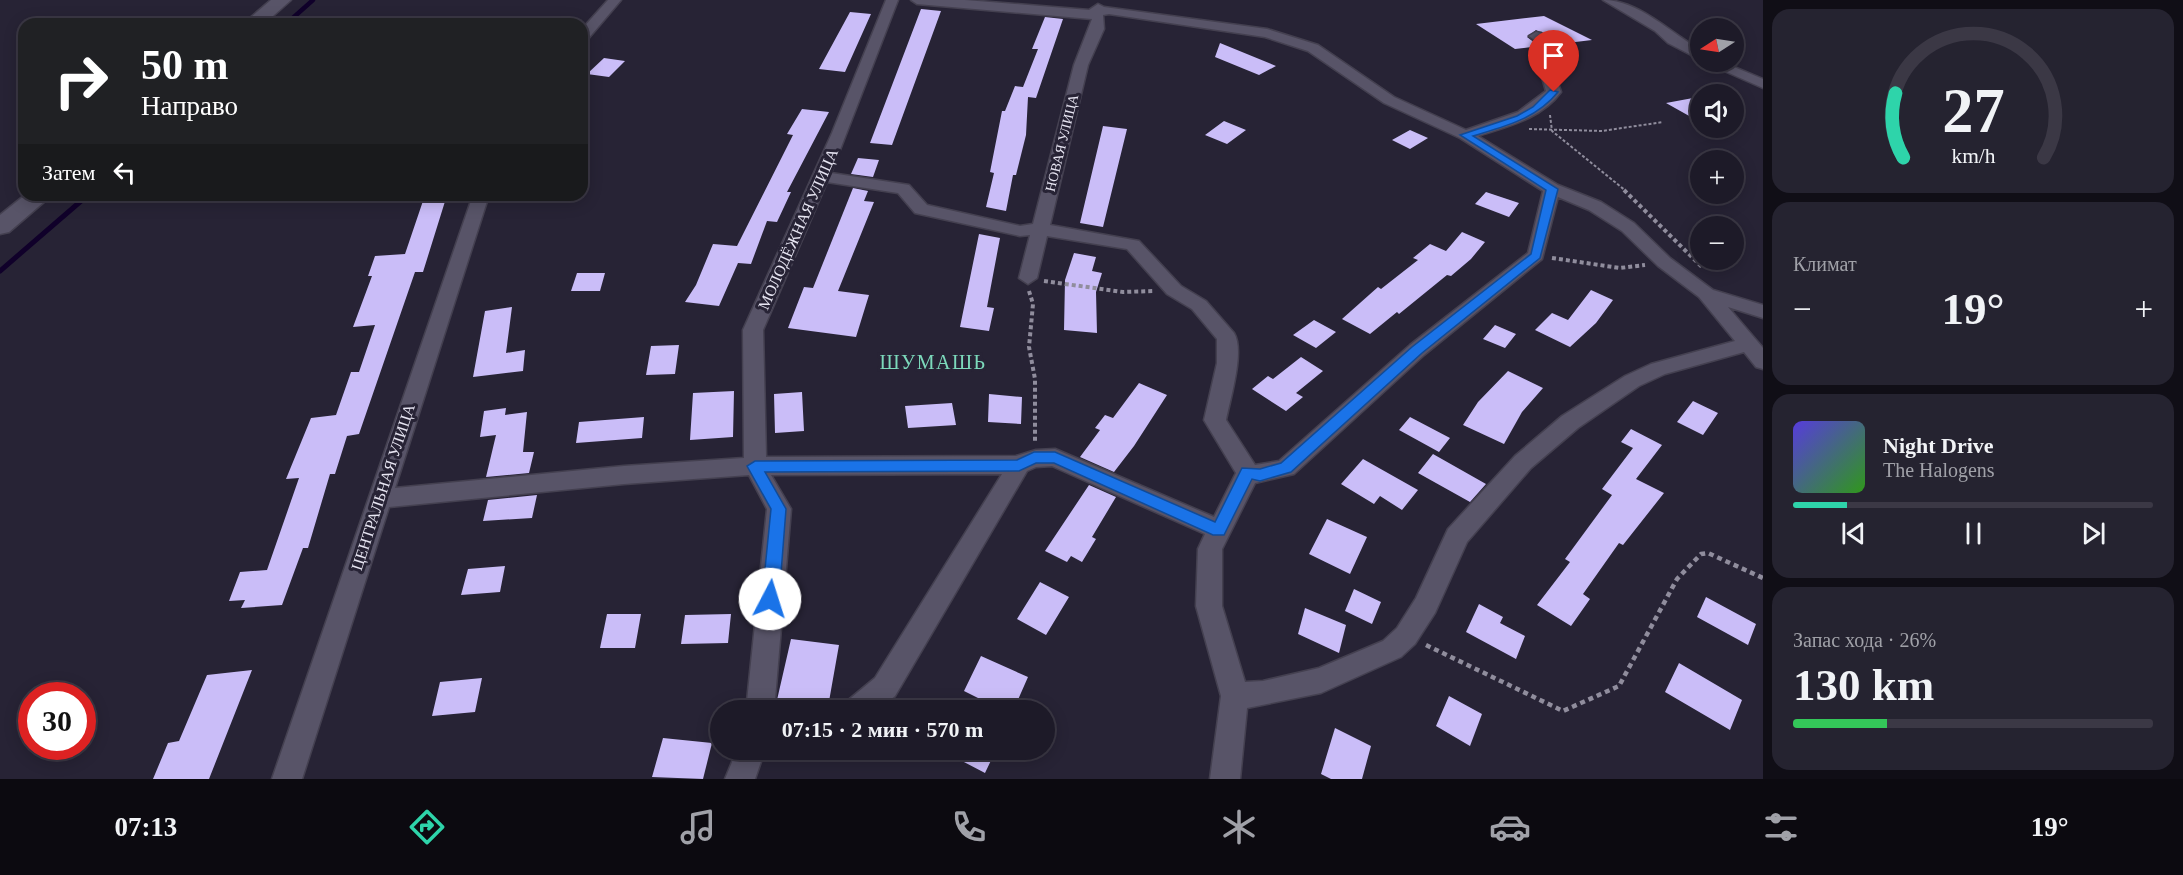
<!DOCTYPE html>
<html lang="ru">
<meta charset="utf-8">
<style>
body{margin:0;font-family:Georgia,serif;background:#252330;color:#f1f3f6;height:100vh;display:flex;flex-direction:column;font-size:22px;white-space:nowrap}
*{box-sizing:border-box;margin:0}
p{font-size:20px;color:#a0a1a8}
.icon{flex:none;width:33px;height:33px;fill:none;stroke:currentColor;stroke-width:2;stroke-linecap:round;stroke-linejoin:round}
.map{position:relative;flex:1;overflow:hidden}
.side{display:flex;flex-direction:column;gap:9px;padding:9px;background:#100e16;width:420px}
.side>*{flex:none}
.top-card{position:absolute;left:18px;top:18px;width:570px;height:183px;border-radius:18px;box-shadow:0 3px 15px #0003,0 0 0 2px #3b3845;background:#202124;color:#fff;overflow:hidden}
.needle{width:39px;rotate:258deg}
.controls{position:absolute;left:1690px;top:18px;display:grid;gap:12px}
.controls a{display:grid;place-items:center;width:54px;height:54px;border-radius:50%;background:#1d1a28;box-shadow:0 3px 15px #0003,0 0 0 2px #3b3845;font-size:30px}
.speed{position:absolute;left:18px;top:682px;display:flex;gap:12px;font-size:30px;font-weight:700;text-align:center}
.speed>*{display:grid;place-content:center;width:78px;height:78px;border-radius:50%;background:#1d1a28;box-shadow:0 3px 15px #0003,0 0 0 2px #3b3845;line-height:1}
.speed .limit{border:9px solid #d22;background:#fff;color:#111}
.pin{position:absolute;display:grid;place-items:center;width:51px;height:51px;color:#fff;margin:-62px -26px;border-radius:50% 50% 50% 0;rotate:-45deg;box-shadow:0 0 6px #0007}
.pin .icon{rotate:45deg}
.me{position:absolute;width:66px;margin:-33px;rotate:5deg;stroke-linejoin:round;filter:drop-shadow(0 0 4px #0008)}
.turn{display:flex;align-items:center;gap:21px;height:126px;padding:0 24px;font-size:27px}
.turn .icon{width:78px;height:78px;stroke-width:2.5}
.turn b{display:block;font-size:42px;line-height:51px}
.then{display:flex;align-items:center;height:57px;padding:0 24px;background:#0003;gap:12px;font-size:22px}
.big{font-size:45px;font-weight:800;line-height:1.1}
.side .tile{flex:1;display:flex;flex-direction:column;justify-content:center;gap:9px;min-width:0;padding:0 21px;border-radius:18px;background:#252330}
.side .dial{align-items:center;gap:0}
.dial svg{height:156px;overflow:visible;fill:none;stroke:#3b3845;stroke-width:7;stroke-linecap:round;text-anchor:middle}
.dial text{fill:#f1f3f6;stroke:none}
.song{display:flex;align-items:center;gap:18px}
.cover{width:72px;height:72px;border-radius:9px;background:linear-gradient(135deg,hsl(250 70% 55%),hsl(110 70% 35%))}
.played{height:6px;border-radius:3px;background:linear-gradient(90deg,#2ed4aa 15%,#3b3845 15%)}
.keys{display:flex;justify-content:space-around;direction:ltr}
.heat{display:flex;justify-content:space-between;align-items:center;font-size:33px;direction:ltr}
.charge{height:9px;border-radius:4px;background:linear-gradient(90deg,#34c759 26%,#3b3845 0)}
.trip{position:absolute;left:710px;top:700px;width:345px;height:60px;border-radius:30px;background:#1d1a28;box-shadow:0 3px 15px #0003,0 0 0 2px #3b3845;font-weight:800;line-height:60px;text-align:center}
.dock{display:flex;height:96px;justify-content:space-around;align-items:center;background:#0c0a10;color:#a0a1a8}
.dock .icon{width:42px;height:42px}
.dock .on{color:#2ed4aa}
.dock b{font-size:27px;color:#f1f3f6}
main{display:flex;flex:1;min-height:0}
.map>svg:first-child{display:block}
</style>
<main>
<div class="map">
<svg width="1763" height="779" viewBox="0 0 1763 779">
<rect width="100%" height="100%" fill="#272335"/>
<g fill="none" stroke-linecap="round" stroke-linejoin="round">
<path stroke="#10002a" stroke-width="4.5" d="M 286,24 L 313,0"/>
<path stroke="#10002a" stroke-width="5" d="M 0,271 L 88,195"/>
</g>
<path fill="#cabdf8" d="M 921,9 L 941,11 L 892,145 L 870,143 Z
M 850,12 L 871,14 L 845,72 L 819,69 Z
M 1544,16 L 1592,40 L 1559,44 L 1536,30 L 1527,37 L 1539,46 L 1515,49 L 1476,24 Z
M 1045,17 L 1063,19 L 1036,98 L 1028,97 L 1026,135 L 1016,175 L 1013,175 L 1006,211 L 986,207 L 994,173 L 990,172 L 1002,111 L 1005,111 L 1015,86 L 1023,87 L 1038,49 L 1032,49 Z
M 1220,43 L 1276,66 L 1259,75 L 1215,57 Z
M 604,58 L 625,61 L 609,77 L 587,74 Z
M 1693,98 L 1701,102 L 1701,115 L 1691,117 L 1666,103 Z
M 802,109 L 829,112 L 787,192 L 791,192 L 777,222 L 767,221 L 751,264 L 738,263 L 719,306 L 685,302 L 696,285 L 713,244 L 737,246 L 793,135 L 787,134 Z
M 1224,121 L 1246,130 L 1227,144 L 1205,135 Z
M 1103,126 L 1127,129 L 1103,227 L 1080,223 Z
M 1410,130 L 1428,138 L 1410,149 L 1392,140 Z
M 858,158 L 879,160 L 873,177 L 851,174 Z
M 853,188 L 868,191 L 864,201 L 874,202 L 838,291 L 869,295 L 856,337 L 788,328 L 804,287 L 813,288 Z
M 1486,192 L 1519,203 L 1509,217 L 1475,204 Z
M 425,195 L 447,195 L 423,272 L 415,272 L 359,434 L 347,436 L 335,474 L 330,474 L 308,548 L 303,548 L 282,605 L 241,608 L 245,600 L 229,601 L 240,572 L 267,570 L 299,478 L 286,479 L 311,418 L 336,415 L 351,372 L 359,372 L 375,325 L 353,327 L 372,276 L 368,276 L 375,256 L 405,254 Z
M 1462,232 L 1485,242 L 1471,259 L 1451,276 L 1447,275 L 1399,314 L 1397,312 L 1370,334 L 1342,319 L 1378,287 L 1381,289 L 1418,260 L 1413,258 L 1430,244 L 1446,251 Z
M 979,234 L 1000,238 L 987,307 L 994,308 L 989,331 L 960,327 Z
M 1074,253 L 1096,257 L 1092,271 L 1102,273 L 1096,292 L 1097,333 L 1064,330 L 1065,280 Z
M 577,273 L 605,273 L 600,291 L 571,291 Z
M 1591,290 L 1613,300 L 1596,323 L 1570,347 L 1535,330 L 1552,313 L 1568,320 Z
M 512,307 L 506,353 L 525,350 L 523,371 L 473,377 L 485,311 Z
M 1314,320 L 1336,332 L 1316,348 L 1293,335 Z
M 1495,325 L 1516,334 L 1505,348 L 1483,339 Z
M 679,345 L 675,374 L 646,375 L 651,346 Z
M 1301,357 L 1323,371 L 1296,393 L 1303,397 L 1286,411 L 1252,389 L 1268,376 L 1273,379 Z
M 1508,371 L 1543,388 L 1522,412 L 1504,444 L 1463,425 L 1478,402 Z
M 1139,383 L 1167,395 L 1134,446 L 1114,472 L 1080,457 L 1100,430 L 1095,428 L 1105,415 L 1113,418 Z
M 734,391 L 733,437 L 690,440 L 693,393 Z
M 802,392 L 804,431 L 775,433 L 774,394 Z
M 989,394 L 1022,397 L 1021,424 L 988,422 Z
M 1693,401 L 1718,413 L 1703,435 L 1677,422 Z
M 952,403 L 956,425 L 908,428 L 905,406 Z
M 506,408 L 505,415 L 527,412 L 523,452 L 534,452 L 529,473 L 486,477 L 496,435 L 480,437 L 484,411 Z
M 644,417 L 642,438 L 576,443 L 579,422 Z
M 1410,417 L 1450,438 L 1439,452 L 1399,430 Z
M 1631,429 L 1662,445 L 1636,479 L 1664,493 L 1623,545 L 1619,543 L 1583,594 L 1590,599 L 1571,626 L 1537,605 L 1570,562 L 1565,559 L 1612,495 L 1602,489 L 1633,448 L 1621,442 Z
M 1433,454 L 1486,484 L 1470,502 L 1418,473 Z
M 1363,459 L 1418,490 L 1402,510 L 1380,496 L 1374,504 L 1341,484 Z
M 1089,485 L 1116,497 L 1092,537 L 1096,539 L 1082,562 L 1071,556 L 1067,562 L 1045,551 Z
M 537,495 L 532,518 L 483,521 L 488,500 Z
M 1327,519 L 1367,537 L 1350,574 L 1309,554 Z
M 505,566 L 500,592 L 461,595 L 468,569 Z
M 1040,582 L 1069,597 L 1046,635 L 1017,619 Z
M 1354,589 L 1381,602 L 1372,624 L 1345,611 Z
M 1706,597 L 1756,624 L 1748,645 L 1697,617 Z
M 1479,604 L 1503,617 L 1500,623 L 1525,636 L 1516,659 L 1466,632 Z
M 1305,608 L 1346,625 L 1339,653 L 1298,634 Z
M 607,614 L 641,614 L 635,648 L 600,648 Z
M 731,614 L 728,643 L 681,644 L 685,615 Z
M 791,639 L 839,645 L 828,707 L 777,700 Z
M 981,656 L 1028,677 L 1013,711 L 976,711 L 982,700 L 964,691 Z
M 1679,663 L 1742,700 L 1730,730 L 1665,692 Z
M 252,670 L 209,779 L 153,779 L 168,743 L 179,741 L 207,675 Z
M 482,678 L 475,712 L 432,716 L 440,682 Z
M 1449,696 L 1482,714 L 1470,746 L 1436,726 Z
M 1335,728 L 1371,746 L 1362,779 L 1331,779 L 1321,774 Z
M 663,738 L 712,743 L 703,779 L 652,777 Z
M 941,750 L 996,750 L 985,773 Z"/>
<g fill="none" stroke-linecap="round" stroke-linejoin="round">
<defs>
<path id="street" d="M 608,0 L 621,0 L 587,40 L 582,41 L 582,29 Z
M 886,0 L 898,0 L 831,173 L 909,185 L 927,205 L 1020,226 L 1033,224 L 1074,65 L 1092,19 L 917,4 L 911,0 L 965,0 L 1089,10 L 1098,4 L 1104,7 L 1267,29 L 1318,45 L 1394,97 L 1466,130 L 1518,112 L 1546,91 L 1539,67 L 1552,53 L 1529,36 L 1536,32 L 1541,33 L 1566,52 L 1562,61 L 1553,68 L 1561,92 C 1541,119 1508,126 1478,136 L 1558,185 L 1601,202 L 1634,223 L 1670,258 L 1713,290 L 1763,305 L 1763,318 L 1728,307 L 1763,348 L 1763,369 L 1756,367 L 1744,352 L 1665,374 L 1639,386 L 1578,428 L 1531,468 L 1467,542 L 1435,613 L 1415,644 L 1401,657 L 1321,693 L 1247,708 L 1240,779 L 1210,779 L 1221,696 L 1196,606 L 1198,549 L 1205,534 L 1052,466 L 1036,467 L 1027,471 L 895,696 L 877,711 L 842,711 L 846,702 L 875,678 L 1002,474 L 771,475 L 791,509 L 774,711 L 746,711 L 767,509 L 749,475 L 624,484 L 389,507 L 302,779 L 272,779 L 473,195 L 489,195 L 395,488 L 624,466 L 744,458 L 743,330 L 832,133 ZM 1109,14 L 1265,37 L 1308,51 L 1384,103 L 1460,138 L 1543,191 L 1528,253 L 1410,345 L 1279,461 L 1255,465 L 1226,420 C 1230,399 1245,351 1234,333 L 1206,301 L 1181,286 L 1139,241 L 1050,225 L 1088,65 L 1104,29 L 1103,15 ZM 827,182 L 898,193 L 915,213 L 1020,236 L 1030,235 L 1019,278 L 1028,284 L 1037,278 L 1047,236 L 1127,249 L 1167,294 L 1192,309 L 1217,339 L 1217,363 L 1204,420 L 1236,473 L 1214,517 L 1055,449 L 1036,450 L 1016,456 L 766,457 L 763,330 ZM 1558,197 L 1589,210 L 1622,231 L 1658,266 L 1699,297 L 1735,341 L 1651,364 L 1625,376 L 1562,416 L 1515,456 L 1448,529 L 1416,598 L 1397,628 L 1383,641 L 1319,668 L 1263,681 L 1245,682 L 1222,606 L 1222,549 L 1255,483 L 1294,474 L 1424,355 L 1542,259 Z
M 1603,0 C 1639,0 1670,33 1701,50 L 1701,60 L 1668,43 L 1655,31 Z
M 1704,62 L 1722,62 L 1763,79 L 1763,88 Z
M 737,750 L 765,750 L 755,779 L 725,779 Z"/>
<path id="secondary" d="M 271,0 L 291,0 L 264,24 L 243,24 Z
M 25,195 L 52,195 L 9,232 L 0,234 L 0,215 Z"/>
</defs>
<use href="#street" stroke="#444050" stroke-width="3"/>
<use href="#secondary" stroke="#444050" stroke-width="3"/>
<path stroke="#908d9d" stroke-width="2" stroke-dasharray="3 2" stroke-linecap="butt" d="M 1550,115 L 1552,131 L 1626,191
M 1529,129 L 1602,131 L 1663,122"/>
<path stroke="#908d9d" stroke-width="4" stroke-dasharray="4 3" stroke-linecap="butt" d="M 1624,190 L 1703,268
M 1552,258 L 1620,268 L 1645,265
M 1044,281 L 1123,292 L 1153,291
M 1029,291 L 1033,304 L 1029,347 L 1035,379 L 1035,441"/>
<path stroke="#908d9d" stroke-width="4.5" stroke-dasharray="5 4" stroke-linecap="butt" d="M 1426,645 L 1563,711 L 1619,686 L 1677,579 L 1701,554 L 1708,553 L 1763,578"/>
<use href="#street" fill="#585468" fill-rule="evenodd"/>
<use href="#secondary" fill="#585468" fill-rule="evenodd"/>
</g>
<path fill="#1a73e8" stroke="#114b97" stroke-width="1.5" d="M 1550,90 L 1558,92 C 1536,119 1506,126 1473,136 L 1558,189 L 1540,258 L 1422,353 L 1291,472 L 1260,481 L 1252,479 L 1224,535 L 1213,535 L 1054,463 L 1036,463 L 1019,471 L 765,472 L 786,509 L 779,599 L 776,604 L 764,604 L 762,599 L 771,509 L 747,466 L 755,461 L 1017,460 L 1034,452 L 1055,452 L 1215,522 L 1242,468 L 1260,469 L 1281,463 L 1412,347 L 1531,254 L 1546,190 L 1460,135 L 1517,116 L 1533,107 Z"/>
<g text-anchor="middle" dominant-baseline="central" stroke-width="6" stroke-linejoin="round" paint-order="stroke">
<g font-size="14" fill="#e7e5f2" stroke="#272335">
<text transform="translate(1062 143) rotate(-76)">НОВАЯ УЛИЦА</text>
</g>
<g font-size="16" fill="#e7e5f2" stroke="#272335">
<text transform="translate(798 229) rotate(-66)">МОЛОДЁЖНАЯ УЛИЦА</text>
<text transform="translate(383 487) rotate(-72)">ЦЕНТРАЛЬНАЯ УЛИЦА</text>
</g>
<g font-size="20" letter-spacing="1.5" fill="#7cd9bb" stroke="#272335">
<text x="933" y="362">ШУМАШЬ</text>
</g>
</g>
</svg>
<div class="controls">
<a><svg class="needle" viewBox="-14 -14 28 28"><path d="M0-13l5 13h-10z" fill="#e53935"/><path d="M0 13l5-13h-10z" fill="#a0a1a8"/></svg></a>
<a><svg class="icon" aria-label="sound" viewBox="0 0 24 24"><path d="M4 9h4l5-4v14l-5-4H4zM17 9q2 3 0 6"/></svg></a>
<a>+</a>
<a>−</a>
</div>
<div class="speed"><div class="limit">30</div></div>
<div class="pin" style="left:1554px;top:92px;background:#d93025"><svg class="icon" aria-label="arrive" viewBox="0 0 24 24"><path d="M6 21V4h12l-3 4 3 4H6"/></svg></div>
<svg class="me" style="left:770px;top:599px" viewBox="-20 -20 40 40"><circle r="19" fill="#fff"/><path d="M0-13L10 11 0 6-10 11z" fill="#1a73e8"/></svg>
<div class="trip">07:15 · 2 мин · 570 m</div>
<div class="top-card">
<div class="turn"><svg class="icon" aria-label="right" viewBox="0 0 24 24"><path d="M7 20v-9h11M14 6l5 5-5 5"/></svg><div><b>50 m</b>Направо</div></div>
<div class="then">Затем<svg class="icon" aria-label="left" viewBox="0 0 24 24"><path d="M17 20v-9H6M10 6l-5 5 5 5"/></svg></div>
</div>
</div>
<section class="side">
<div class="tile dial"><svg viewBox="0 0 100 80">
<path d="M14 69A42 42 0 1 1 86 69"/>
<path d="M14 69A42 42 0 0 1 10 36" stroke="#2ed4aa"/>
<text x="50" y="56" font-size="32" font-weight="700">27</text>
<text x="50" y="72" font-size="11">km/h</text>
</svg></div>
<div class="tile"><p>Климат</p>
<div class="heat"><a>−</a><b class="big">19°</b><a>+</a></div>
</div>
<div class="tile">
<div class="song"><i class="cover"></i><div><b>Night Drive</b><p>The Halogens</p></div></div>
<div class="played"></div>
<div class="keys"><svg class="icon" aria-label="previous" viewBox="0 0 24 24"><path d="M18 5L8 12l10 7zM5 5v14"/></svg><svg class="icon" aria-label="pause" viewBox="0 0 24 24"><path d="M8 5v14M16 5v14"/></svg><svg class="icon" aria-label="next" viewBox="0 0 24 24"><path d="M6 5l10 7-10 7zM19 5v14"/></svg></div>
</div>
<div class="tile"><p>Запас хода · 26%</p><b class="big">130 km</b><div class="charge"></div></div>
</section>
</main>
<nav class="dock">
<b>07:13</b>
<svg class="icon on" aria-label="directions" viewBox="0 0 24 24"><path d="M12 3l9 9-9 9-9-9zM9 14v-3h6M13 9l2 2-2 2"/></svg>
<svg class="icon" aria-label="music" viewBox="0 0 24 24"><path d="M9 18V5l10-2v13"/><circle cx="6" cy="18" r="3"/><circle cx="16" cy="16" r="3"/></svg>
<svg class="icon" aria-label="phone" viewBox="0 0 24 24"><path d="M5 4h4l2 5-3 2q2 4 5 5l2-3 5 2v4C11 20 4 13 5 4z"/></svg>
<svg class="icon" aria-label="climate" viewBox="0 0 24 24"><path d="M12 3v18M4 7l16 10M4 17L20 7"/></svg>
<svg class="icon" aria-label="car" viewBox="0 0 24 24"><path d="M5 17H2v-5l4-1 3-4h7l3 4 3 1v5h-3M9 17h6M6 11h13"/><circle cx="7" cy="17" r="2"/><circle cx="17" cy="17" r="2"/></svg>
<svg class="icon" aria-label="filters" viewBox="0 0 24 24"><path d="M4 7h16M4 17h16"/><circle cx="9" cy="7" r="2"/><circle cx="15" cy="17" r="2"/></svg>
<b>19°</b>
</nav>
